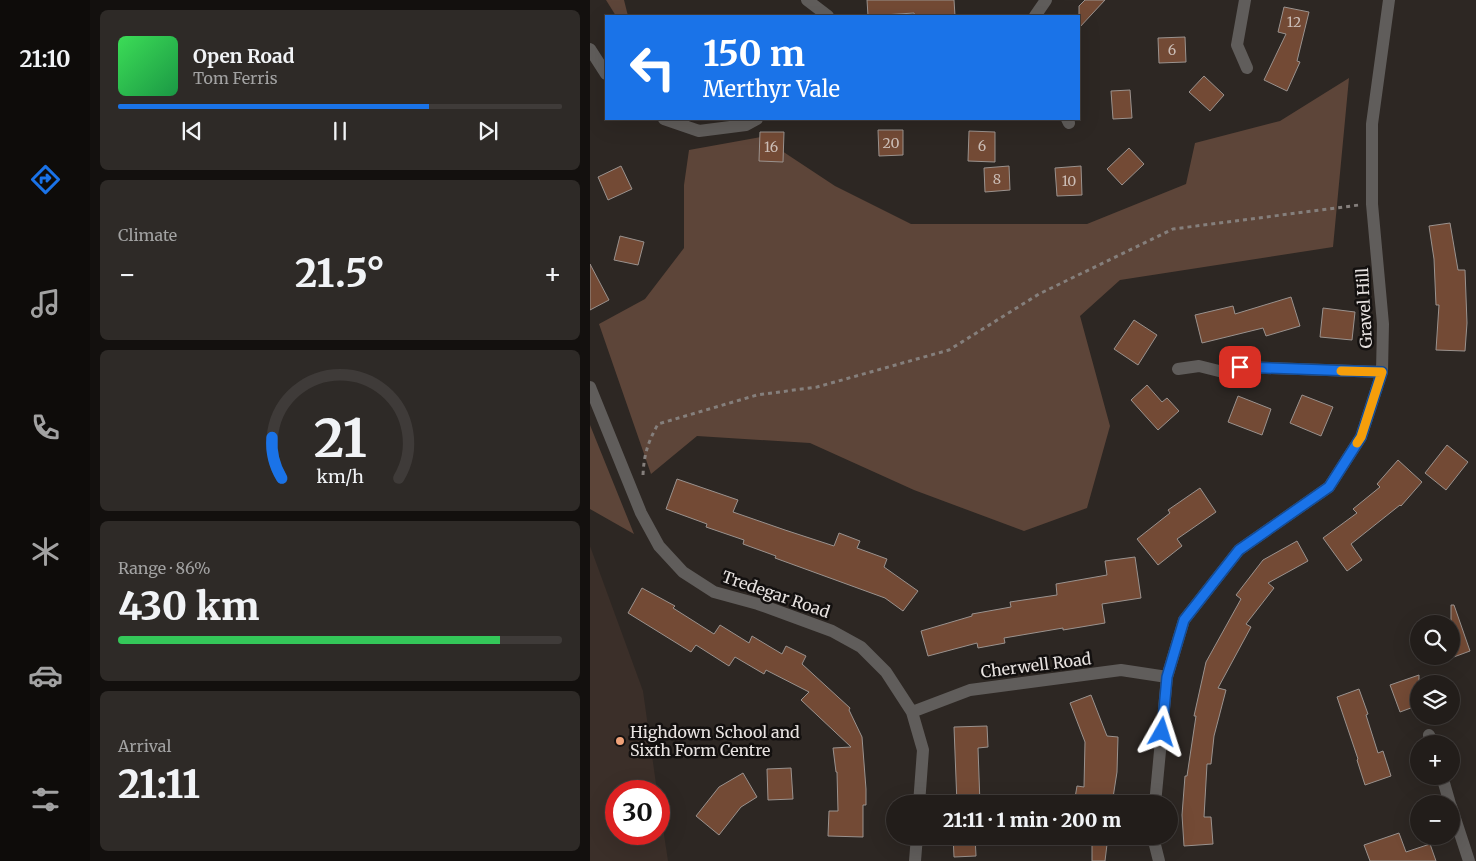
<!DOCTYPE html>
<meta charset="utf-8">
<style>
body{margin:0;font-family:Merriweather,serif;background:#2e2a27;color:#f1f3f6;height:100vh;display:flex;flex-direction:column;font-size:19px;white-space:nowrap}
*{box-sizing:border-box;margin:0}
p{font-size:16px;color:#a2a2a2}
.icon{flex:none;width:28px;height:28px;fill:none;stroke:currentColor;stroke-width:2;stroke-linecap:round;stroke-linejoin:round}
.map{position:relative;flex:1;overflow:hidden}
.side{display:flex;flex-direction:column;gap:10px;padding:10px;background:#13100e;width:500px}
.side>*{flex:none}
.guide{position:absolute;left:15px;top:15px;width:475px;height:105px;border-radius:0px;box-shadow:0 5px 20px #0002,0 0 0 1px #3f3b39;background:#1a73e8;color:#fff;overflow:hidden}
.buttons{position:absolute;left:820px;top:615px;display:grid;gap:10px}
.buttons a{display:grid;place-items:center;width:50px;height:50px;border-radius:50%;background:#221d1a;box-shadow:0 5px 20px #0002,0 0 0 1px #3f3b39;font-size:25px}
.speed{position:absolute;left:15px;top:780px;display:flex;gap:10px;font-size:25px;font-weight:700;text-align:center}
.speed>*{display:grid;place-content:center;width:65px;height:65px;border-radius:50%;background:#221d1a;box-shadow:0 5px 20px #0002,0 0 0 1px #3f3b39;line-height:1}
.speed .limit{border:8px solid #d22;background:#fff;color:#111}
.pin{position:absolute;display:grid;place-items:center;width:42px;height:42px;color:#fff;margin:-21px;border-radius:10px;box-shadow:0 2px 8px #0006}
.me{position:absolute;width:55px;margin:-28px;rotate:6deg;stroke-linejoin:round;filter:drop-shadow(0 0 4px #0008)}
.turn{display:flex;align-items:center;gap:18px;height:105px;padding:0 15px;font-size:22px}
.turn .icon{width:65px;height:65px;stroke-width:2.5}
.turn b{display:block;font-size:35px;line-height:42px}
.big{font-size:38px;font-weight:800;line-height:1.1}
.side .card{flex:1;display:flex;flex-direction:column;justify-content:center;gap:8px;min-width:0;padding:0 18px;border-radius:8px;background:#2e2a27}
.side .dial{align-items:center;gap:0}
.dial svg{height:130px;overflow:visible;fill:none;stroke:#3f3b39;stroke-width:7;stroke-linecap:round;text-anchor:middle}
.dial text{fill:#f1f3f6;stroke:none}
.song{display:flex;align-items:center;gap:15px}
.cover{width:60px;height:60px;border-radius:8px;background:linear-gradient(135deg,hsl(130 70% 55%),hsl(140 70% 35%))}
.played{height:5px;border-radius:2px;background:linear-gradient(90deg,#1a73e8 70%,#3f3b39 70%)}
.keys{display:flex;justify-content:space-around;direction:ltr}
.heat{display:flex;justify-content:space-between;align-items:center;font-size:28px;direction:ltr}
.charge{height:8px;border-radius:4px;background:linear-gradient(90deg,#34c759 86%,#3f3b39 0)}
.trip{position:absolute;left:296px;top:795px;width:292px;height:50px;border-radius:25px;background:#221d1a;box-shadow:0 5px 20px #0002,0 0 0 1px #3f3b39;font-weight:800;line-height:50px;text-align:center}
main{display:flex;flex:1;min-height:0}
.tabs{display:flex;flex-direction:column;width:90px;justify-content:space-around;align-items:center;background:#0e0c0a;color:#a2a2a2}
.tabs .icon{width:35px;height:35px}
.tabs .active{color:#1a73e8}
.tabs b{font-size:22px;color:#f1f3f6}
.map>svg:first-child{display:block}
</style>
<main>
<nav class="tabs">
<b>21:10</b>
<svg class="icon active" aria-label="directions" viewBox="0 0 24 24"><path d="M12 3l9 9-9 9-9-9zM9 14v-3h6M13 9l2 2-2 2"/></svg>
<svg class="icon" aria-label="music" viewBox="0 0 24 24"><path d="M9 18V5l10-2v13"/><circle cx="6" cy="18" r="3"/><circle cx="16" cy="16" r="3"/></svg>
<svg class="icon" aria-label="phone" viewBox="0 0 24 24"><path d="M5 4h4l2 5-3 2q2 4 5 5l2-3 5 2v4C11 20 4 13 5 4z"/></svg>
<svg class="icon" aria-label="climate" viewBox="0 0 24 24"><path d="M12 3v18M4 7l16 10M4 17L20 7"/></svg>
<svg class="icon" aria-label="car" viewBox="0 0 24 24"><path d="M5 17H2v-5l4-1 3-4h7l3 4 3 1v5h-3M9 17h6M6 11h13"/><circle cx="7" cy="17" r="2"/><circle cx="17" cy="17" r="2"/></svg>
<svg class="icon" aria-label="filters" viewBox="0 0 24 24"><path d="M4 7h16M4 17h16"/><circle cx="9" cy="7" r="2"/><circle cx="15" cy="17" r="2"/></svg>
</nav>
<section class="side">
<div class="card">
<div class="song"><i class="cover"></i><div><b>Open Road</b><p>Tom Ferris</p></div></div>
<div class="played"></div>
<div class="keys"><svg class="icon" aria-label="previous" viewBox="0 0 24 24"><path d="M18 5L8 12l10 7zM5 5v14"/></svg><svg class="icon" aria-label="pause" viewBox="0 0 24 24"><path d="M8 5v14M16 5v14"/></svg><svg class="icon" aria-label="next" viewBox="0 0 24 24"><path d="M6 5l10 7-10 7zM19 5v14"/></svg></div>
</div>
<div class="card"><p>Climate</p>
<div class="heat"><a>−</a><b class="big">21.5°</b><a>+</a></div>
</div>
<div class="card dial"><svg viewBox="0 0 100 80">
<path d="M14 69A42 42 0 1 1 86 69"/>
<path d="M14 69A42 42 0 0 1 8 44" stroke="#1a73e8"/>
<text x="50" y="56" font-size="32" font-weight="700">21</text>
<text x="50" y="72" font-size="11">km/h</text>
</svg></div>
<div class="card"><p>Range · 86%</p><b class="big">430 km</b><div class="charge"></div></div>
<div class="card"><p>Arrival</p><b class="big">21:11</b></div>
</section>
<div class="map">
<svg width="886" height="861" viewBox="0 0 886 861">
<rect width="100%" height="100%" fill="#2d2723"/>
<path fill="#3b2f29" d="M 0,546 L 53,691 L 67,791 L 26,791 L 26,834 L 69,834 L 69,801 L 78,861 L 0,861 Z"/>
<path fill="#5d4539" d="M 16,0 L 34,0 L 38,16 L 26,16 Z
M 759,78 L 743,247 L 530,280 L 490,316 L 520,426 L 497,508 L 434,531 L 324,490 L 220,443 L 107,436 L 61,474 L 9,324 L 55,299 L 94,248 L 94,185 L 99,150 L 171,137 L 245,186 L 321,224 L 497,224 L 596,184 L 605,143 L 690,121 Z
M 0,425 L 44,534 L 0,509 Z"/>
<path fill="#734a35" stroke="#9a928e" d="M 277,0 L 364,0 L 365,16 L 325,16 L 324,13 L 278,16 Z
M 495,0 L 515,0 L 489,28 L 489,6 Z
M 694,7 L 719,12 L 707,61 L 710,62 L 697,91 L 674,80 L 696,34 L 688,32 Z
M 595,37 L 596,62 L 569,63 L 568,38 Z
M 614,76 L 634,95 L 620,111 L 599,92 Z
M 540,90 L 542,118 L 523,119 L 521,91 Z
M 288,130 L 313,130 L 313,155 L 289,156 Z
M 379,131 L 405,132 L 405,162 L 378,161 Z
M 170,132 L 194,132 L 193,162 L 169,161 Z
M 539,148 L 554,164 L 532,185 L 517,169 Z
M 31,166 L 42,189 L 18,200 L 8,177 Z
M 419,166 L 420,190 L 395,192 L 394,168 Z
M 491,166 L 492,195 L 467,196 L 465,168 Z
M 860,223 L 868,270 L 875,270 L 877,323 L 875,351 L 846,350 L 849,305 L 846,305 L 844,259 L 839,226 Z
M 30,236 L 54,242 L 48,265 L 24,260 Z
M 0,264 L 19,300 L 0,310 Z
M 701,297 L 710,326 L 676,336 L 673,328 L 612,343 L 605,315 L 643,306 L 645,314 Z
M 733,308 L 765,312 L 762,340 L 730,337 Z
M 544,320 L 567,335 L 548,365 L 524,349 Z
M 557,385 L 572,402 L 577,398 L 589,411 L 568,430 L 541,400 Z
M 712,395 L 743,407 L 731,436 L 700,423 Z
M 648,396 L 681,409 L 672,435 L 638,422 Z
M 857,445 L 878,462 L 856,490 L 835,473 Z
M 808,460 L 832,482 L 811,506 L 810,505 L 761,544 L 772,560 L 757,571 L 733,538 L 767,513 L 763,509 L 790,487 L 787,484 Z
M 87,479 L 148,500 L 143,512 L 195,530 L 244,546 L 249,533 L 270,541 L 267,548 L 297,559 L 294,567 L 328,591 L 313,611 L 295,598 L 185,558 L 186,556 L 153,544 L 154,540 L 116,527 L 117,524 L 76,509 Z
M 610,488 L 626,512 L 587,539 L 592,546 L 568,565 L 547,539 L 580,513 L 578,510 Z
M 707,541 L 718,561 L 678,583 L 684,588 L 656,624 L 661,627 L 628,688 L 636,690 L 624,736 L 621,764 L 617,764 L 614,817 L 621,817 L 623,844 L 594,846 L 592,815 L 595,776 L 597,776 L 606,716 L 604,716 L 616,662 L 651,599 L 646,595 L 673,560 Z
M 545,557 L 551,598 L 512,604 L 515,623 L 473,630 L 473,628 L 414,638 L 415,643 L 388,648 L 387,643 L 338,656 L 331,631 L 382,616 L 382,614 L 421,607 L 420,602 L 467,595 L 466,584 L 517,575 L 515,561 Z
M 52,588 L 85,606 L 83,608 L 124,634 L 130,625 L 159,643 L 162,636 L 192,654 L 196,646 L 216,656 L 212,664 L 260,708 L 259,710 L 272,737 L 276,789 L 276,805 L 273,805 L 273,837 L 238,836 L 239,811 L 248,811 L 247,772 L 246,772 L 243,748 L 261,747 L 211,700 L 219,692 L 176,670 L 174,674 L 145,657 L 139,666 L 106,645 L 101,652 L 38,613 Z
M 861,605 L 864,605 L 880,651 L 861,658 Z
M 829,675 L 829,705 L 810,712 L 800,685 Z
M 769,689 L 778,714 L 776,715 L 788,753 L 793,751 L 801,776 L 775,785 L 767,760 L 768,759 L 747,697 Z
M 501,695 L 517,736 L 528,737 L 527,772 L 522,804 L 484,804 L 487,786 L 494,787 L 495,742 L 480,703 Z
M 397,726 L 398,747 L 388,748 L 390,804 L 367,804 L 364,727 Z
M 201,768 L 203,799 L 178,800 L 177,769 Z
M 153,773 L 167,797 L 151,807 L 129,835 L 106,816 L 129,787 Z
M 809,833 L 816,852 L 840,844 L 846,861 L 780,861 L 774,845 Z
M 363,836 L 385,836 L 386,856 L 364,857 Z
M 502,836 L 518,836 L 515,861 L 502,861 Z"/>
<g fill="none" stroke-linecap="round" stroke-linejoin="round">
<path stroke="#857f7c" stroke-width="3" stroke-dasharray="4 4" stroke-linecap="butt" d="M 53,475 C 54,454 58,442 68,424 L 167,395 L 227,387 L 359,350 L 449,294 L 583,229 L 769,205"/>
<path stroke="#605d5b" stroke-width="12" d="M 217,0 L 238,16
M 655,0 L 647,45 L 657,68
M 445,16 L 456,0
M 0,49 L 16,74
M 74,119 L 109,131 L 156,125 L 167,119
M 477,119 L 479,123
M 588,369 L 609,366 L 633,372 L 650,367 L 792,372
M 0,387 L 51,513 L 69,546 L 93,572 L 124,592 L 168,604 L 242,631 L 271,647 L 296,672 L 322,712 L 333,750 L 329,804
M 322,712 L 380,690 L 531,670 L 577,677
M 839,735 L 842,744
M 852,776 L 860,804
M 565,804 L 577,677 L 594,620 L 649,550 L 739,487 L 771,437 L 792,372 L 793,324 L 782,204 L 782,124 L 799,0
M 861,806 L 879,861
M 565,836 L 565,845 L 569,861
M 325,861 L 327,836"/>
</g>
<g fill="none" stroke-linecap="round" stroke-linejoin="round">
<defs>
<path id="route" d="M 572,732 L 577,677 L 594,620 L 649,550 L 739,487 L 771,437 L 792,372 L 650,367"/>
</defs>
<use href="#route" stroke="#114b97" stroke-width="12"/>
<use href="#route" stroke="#1a73e8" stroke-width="9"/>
<path stroke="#f59e0b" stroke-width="9" d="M 751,371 L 792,372 L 771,437 L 767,443"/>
</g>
<circle fill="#f0a279" stroke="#13100f" stroke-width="2" cx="30" cy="741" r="5"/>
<g text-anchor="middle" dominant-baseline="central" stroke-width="5" stroke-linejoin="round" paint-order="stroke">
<g font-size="14" fill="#cbbdb6">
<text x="704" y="22">12</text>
<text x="582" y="50">6</text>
<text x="301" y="143">20</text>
<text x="392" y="146">6</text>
<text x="181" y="147">16</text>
<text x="407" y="179">8</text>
<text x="479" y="181">10</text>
</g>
<g font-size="16" fill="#e8e3e1" stroke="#13100f">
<text transform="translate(774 308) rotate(-93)">Gravel Hill</text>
<text transform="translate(186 594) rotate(19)">Tredegar Road</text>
<text transform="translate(446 665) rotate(-7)">Cherwell Road</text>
</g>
<g font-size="16" fill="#e8e3e1" stroke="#13100f" text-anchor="start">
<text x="40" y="732">Highdown School and<tspan x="40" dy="18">Sixth Form Centre</tspan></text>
</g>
</g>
</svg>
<div class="buttons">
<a><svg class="icon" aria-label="search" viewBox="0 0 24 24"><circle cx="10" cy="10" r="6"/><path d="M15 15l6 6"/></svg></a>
<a><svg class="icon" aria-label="layers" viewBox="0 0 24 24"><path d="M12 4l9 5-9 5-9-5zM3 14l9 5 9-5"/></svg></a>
<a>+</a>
<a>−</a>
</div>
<div class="speed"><div class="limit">30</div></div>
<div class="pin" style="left:650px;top:367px;background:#d93025"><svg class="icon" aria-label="arrive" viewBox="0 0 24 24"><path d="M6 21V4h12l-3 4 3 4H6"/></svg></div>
<svg class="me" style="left:572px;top:732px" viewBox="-20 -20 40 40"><path d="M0-17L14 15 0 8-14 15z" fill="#1a73e8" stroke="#fff" stroke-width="4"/></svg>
<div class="trip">21:11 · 1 min · 200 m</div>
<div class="guide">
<div class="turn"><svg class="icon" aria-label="left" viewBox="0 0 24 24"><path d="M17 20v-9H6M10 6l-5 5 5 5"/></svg><div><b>150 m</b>Merthyr Vale</div></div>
</div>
</div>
</main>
